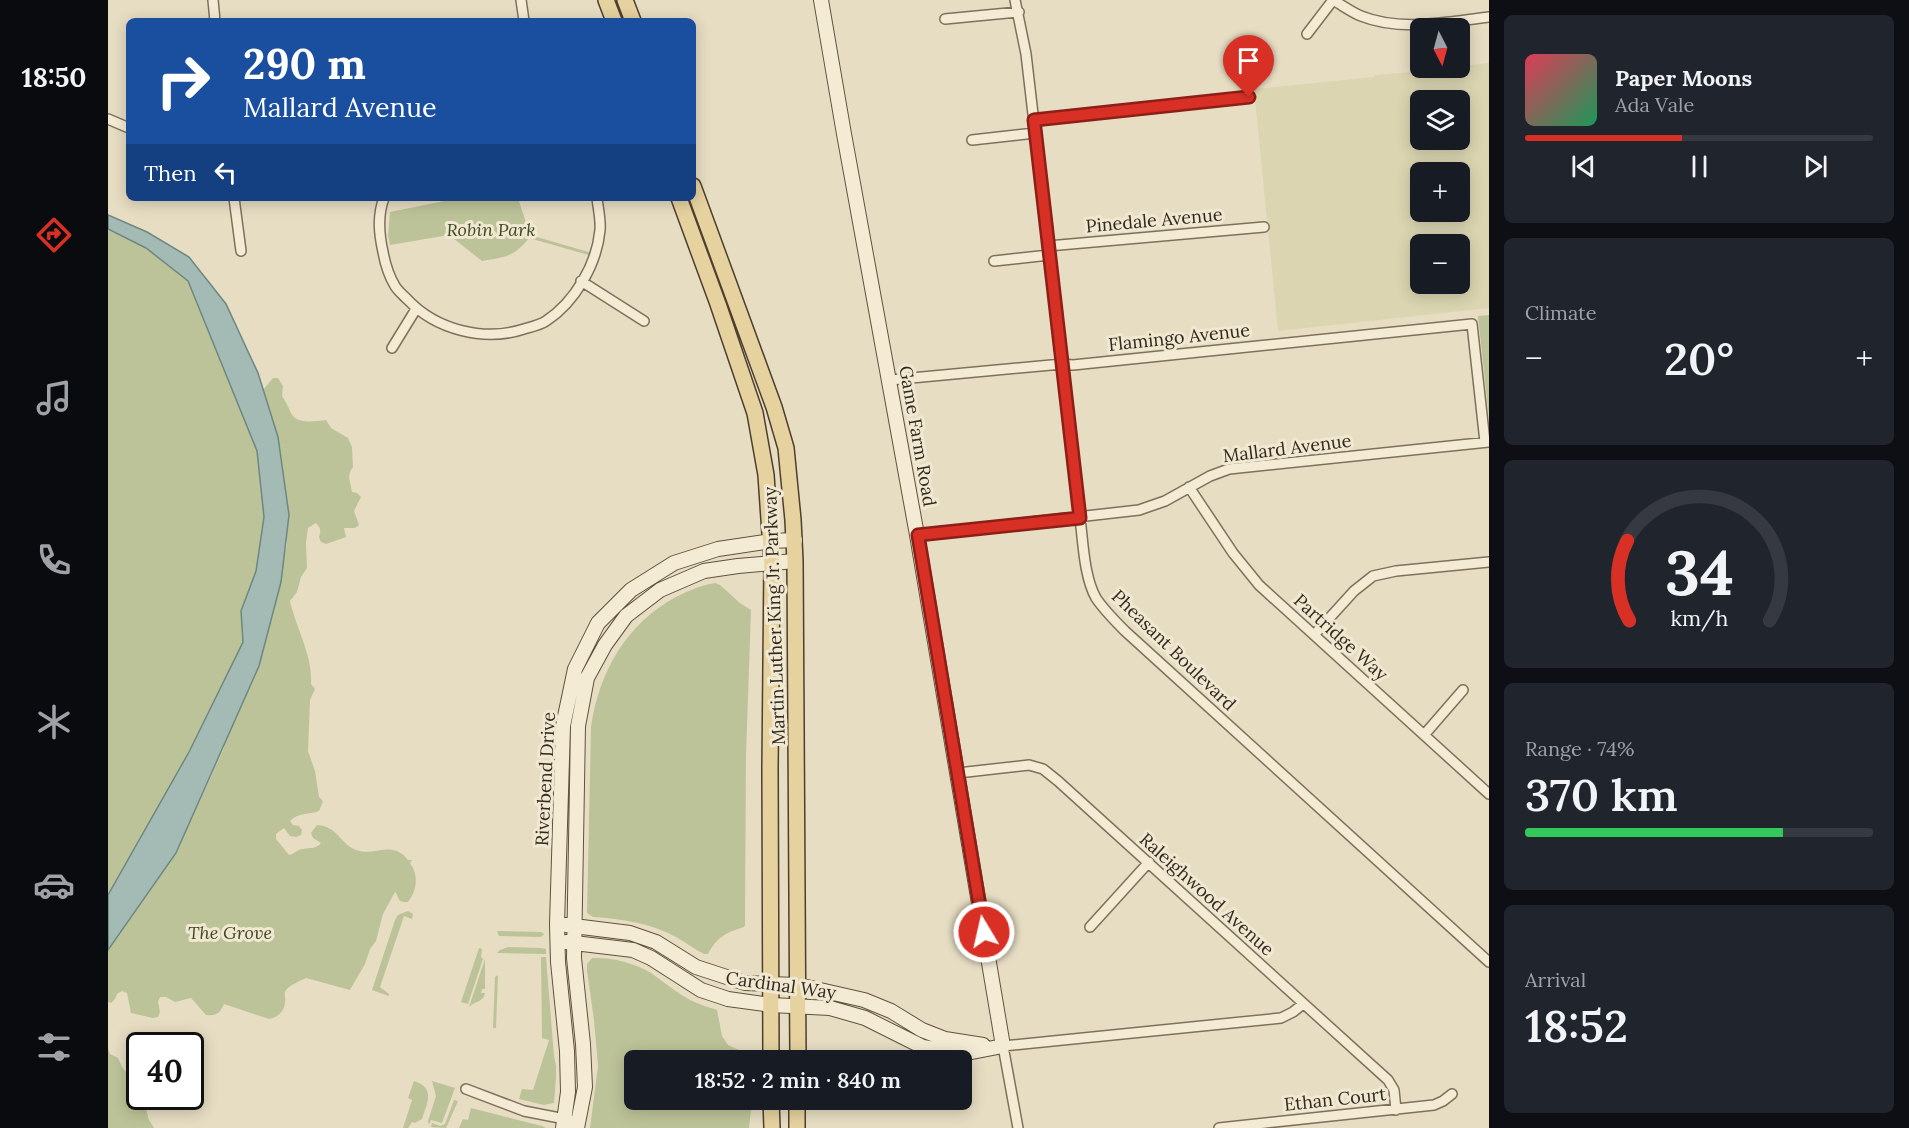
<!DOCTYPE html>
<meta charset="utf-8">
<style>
body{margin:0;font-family:Lora,serif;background:#20242c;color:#f1f3f6;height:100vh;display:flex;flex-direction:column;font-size:22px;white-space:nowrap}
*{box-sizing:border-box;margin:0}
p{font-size:20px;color:#9ea1a6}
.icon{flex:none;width:33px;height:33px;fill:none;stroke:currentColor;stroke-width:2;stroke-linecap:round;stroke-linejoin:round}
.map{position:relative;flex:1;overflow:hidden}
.sheet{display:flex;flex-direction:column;gap:15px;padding:15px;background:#0d0f14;width:420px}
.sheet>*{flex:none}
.guide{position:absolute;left:18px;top:18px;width:570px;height:183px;border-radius:9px;box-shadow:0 3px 15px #0003;background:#1a4fa0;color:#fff;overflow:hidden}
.needle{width:39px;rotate:174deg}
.tools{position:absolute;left:1302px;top:18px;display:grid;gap:12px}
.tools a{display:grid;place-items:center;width:60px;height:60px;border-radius:9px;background:#171b24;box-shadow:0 3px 15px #0003;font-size:30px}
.speed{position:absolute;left:18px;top:1032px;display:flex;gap:12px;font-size:30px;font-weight:700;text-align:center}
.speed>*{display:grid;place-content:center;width:78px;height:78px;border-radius:50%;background:#171b24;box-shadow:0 3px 15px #0003;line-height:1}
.speed .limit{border:3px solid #111;border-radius:9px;background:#fff;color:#111}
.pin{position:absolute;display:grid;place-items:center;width:51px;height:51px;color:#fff;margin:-62px -26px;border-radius:50% 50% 50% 0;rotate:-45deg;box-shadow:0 0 6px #0007}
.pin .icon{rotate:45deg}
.me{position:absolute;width:66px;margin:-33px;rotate:351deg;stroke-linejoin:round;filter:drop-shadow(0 0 4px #0008)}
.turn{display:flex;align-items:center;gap:21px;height:126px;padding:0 18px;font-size:27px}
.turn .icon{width:78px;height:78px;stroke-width:2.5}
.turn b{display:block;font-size:42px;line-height:51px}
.then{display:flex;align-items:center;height:57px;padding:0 18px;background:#0003;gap:12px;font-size:22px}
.big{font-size:45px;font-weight:600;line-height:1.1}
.sheet .card{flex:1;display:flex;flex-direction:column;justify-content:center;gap:9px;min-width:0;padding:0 21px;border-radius:9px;background:#20242c}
.sheet .dial{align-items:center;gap:0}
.dial svg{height:156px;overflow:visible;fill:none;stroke:#363941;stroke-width:7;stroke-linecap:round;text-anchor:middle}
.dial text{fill:#f1f3f6;stroke:none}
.song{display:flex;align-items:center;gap:18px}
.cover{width:72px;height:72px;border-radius:9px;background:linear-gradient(135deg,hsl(350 70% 55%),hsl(150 70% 35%))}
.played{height:6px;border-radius:3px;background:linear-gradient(90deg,#d93025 45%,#363941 45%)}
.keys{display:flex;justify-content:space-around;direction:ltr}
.heat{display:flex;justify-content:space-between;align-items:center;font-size:33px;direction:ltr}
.charge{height:9px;border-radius:4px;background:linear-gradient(90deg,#34c759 74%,#363941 0)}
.trip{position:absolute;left:516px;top:1050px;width:348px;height:60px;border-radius:9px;background:#171b24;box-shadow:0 3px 15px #0003;font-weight:600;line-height:60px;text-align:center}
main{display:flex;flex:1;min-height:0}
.menu{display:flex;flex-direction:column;width:108px;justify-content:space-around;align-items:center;background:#090b0e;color:#9ea1a6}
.menu .icon{width:42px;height:42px}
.menu .active{color:#d93025}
.menu b{font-size:27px;color:#f1f3f6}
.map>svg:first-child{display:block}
</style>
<main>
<nav class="menu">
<b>18:50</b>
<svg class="icon active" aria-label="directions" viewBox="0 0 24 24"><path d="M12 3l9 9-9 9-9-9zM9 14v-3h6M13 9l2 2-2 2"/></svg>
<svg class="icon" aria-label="music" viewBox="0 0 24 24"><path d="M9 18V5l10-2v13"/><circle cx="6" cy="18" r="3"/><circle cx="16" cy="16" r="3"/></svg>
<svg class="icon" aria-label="phone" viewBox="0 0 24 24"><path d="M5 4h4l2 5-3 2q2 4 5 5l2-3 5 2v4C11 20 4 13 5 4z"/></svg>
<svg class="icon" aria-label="climate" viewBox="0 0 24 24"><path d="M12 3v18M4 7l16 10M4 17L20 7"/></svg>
<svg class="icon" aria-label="car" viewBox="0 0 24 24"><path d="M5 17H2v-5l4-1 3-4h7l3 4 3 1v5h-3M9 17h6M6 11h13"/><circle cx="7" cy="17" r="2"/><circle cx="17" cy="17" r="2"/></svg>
<svg class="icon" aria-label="filters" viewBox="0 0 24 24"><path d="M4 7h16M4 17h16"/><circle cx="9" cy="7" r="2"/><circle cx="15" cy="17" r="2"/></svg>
</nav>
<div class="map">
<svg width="1381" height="1128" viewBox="0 0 1381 1128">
<rect width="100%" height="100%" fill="#e7ddc3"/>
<path fill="#dbd6b1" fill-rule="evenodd" d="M 1381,63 L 1381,308 L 1170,331 L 1146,89 L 1266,77 L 1266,75 L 1352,68 L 1352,66 ZM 1312,100 L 1352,100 L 1352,140 L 1312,140 ZM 1312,172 L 1352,172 L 1352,212 L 1312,212 ZM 1312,244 L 1352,244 L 1352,284 L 1312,284 Z"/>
<path fill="#bdc398" d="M 351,198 L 410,198 L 422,235 L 484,253 L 484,256 L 421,238 C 406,257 397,257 374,261 L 341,235 L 282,245 L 280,236 L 282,212 Z
M 0,229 L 38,248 L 79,280 L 149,451 L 156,517 L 148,571 L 133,611 L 135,642 L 81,752 L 0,895 Z
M 1381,315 L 1381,418 L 1370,316 Z
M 165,378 L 170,378 L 175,386 L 174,396 C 178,402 180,406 183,413 C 189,425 206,421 218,420 L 223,428 L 240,438 L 244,447 L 245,467 L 242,472 L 241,477 L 244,492 L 249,493 L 253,497 L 246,511 L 251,525 L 247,528 L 236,528 L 238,537 L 218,544 L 213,542 L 211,537 C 213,531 213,528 208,523 L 200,528 L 198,543 L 199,568 L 193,577 L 189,592 L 182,601 C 188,628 205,656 203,684 L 207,689 L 202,700 L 200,751 L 207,771 L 211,797 L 215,801 L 211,811 C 201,815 190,812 182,821 L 185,825 L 191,826 L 194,830 L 193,835 L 188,837 L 182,836 L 176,828 L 168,834 L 168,839 L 181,855 C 186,854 190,849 195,849 C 203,847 207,850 213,843 L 205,838 L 203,833 L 209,825 C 231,827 230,842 248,850 C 266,857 284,839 300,860 L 304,860 L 302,863 C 311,875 309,891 300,902 C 288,903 292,897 287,892 L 275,914 L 268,941 L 262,949 L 257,964 L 242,990 L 198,978 C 192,981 179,986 177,992 C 176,995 178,999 177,1002 C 177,1011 169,1018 161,1019 L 116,1004 C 112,1013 109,1016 98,1015 L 83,998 L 67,1002 L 58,997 L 52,997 L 50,1002 L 52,1012 L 50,1017 L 45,1018 L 23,1013 L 19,993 L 14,991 L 9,994 L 7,999 L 3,1003 L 0,1002 L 0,949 L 84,809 L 89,807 L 116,748 L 117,739 L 164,619 L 171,591 L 172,576 L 179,544 L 155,390 Z
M 607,583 L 612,585 L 632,603 L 643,610 L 638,755 L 637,925 L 636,927 C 617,933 609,937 600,954 L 596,954 C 586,949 577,942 568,937 C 543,923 513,919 485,917 L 479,913 L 483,727 C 491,672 518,624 568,597 C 580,591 593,585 607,583 Z
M 300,911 L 305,914 L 304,919 L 296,916 L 272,987 L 281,994 L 281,996 L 264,990 L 287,920 L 290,915 Z
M 389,931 L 433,932 L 436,934 L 433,937 L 391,936 Z
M 400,947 L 433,948 L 438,949 L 438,954 L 389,953 L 392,950 Z
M 371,948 L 374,949 L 373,957 L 375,959 L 360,1004 L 353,1002 Z
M 433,957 L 438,957 L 446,1056 L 448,1066 L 448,1078 L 446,1103 L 436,1105 L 411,1099 L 414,1089 L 425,1090 L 441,1040 L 434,1038 Z
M 484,958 C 503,957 527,963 543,973 C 556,982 568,992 582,1000 C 590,1004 600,1007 609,1010 L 614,1036 L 620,1045 L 642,1055 L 643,1060 L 526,1060 L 526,1100 L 644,1100 L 641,1128 L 482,1128 L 490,1066 L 486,1020 L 479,971 L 479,964 Z
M 377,959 L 377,989 L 374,989 L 373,993 L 377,993 C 376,1002 367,1001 361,1007 Z
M 390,975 L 388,1028 L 385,1028 L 387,977 Z
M 0,1048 L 2,1054 L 10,1058 L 14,1067 L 31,1088 L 32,1096 L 36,1097 L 40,1118 L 46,1128 L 0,1128 Z
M 306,1081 C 328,1088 319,1103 314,1119 L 307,1123 L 304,1122 L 300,1128 L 295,1128 L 304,1100 L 300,1098 Z
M 324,1081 L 347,1088 L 334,1123 L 323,1120 L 321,1125 L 320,1121 L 328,1096 Z
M 346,1100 L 350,1101 L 339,1126 L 338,1128 L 323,1127 L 324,1123 L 332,1126 L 337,1124 Z
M 363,1108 L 434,1126 L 438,1128 L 351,1128 L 355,1119 L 360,1120 Z"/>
<path fill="#a4bbb5" stroke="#6d8781" stroke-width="1.5" d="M 0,215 L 39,232 L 81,257 L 118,304 L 150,373 L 170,437 L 181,515 L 173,582 L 151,666 L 68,853 L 0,950 L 0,895 L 81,752 L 135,642 L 133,611 L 148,571 L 156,517 L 149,451 L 80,281 L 38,248 L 0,229 Z"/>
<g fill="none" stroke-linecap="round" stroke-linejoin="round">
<defs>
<path id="street" d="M 105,0 L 107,21
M 413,0 L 416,21
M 907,0 L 918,54 L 972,518 C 975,541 976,577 988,598 C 996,610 1006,620 1017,631 L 1381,962
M 1225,0 C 1234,5 1243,12 1253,16 C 1293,32 1339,22 1381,17
M 837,19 L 911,12
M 1199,34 L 1225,0
M 0,119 L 21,128
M 926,120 L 1141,97
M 864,140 L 927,133
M 126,198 L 133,251
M 276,198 C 269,216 271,234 275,252 C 277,263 281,276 287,286 C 290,291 295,295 299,299 C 328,330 376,342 416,329 C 423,327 432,325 438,321 C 467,302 489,264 492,230 C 493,220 490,208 489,198
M 940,246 L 1156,227
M 886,261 L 941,255
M 473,281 L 536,321
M 284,348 L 308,309
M 782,380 L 954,364 L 965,365 L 1364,324 L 1377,442
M 1081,487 L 1125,553 L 1151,585 L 1381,794
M 809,535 L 1031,510 L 1057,501 L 1102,476 L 1121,469 L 1381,442
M 1206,635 L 1246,591 L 1265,576 L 1288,571 L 1381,562
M 1316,735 L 1355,690
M 850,773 L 921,765 L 935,769 L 950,781 L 1280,1080 L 1286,1090 L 1288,1110
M 982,927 L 1041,862
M 358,1089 L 416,1111 L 462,1120
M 910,1128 L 895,1046 L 1173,1018 L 1185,1012 L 1195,1004
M 1111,1128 L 1326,1105 L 1335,1101 L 1344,1094"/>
<path id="secondary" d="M 713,0 L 736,134 L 809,535 L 895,1046
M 458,925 L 522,933 L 548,942 L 588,967 L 637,983 L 690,985 L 756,1000 L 783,1011 L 814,1030 L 837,1039 L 875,1045
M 458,942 L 525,950 L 543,958 L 593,990 L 620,999 L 663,1005 L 722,1008 L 757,1018 L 815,1047 L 842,1052 L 864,1052 L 895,1046
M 455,1128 L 460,1092 L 459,1051 L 450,962 L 449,924 L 455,726 L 467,669 L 490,623 L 523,590 L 566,563 L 610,549 L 663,541 L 687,540
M 469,1128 L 477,1087 L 475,1044 L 466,958 L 470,726 L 479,678 L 497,645 L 518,616 L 552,590 L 596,571 L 630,566 L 687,561"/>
<path id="primary" d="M 498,0 L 506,21
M 517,0 L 525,21
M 585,186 L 666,407 L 678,448 L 685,520 L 687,561 L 690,1060
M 571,198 L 610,304 L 647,413 L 658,475 L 664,563 L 662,768 L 663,1060
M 663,1100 L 664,1128
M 689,1128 L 689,1100"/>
</defs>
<use href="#street" stroke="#7f705c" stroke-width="12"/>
<use href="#secondary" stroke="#60513f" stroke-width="16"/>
<use href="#primary" stroke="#4d3e30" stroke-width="18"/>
<use href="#street" stroke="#f3ebd4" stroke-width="9"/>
<use href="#secondary" stroke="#f3ebd4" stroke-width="14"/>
<use href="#primary" stroke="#e6d29f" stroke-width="15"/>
</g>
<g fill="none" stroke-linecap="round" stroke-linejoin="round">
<defs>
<path id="route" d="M 876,932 L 810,535 L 972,518 L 926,120 L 1141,97"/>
</defs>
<use href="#route" stroke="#8d1f18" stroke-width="15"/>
<use href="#route" stroke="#d93025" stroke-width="10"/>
</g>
<g text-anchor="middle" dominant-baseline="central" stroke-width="6" stroke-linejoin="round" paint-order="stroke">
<g font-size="18" fill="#31281e" stroke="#f0e8d1">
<text transform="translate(1046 220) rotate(-5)">Pinedale Avenue</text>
<text transform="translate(1071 337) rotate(-6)">Flamingo Avenue</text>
<text transform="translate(810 436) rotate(80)">Game Farm Road</text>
<text transform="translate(1179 448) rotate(-7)">Mallard Avenue</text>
<text transform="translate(666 616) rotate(-92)">Martin Luther King Jr. Parkway</text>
<text transform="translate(1233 637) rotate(42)">Partridge Way</text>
<text transform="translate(1066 650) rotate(44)">Pheasant Boulevard</text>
<text transform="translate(437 779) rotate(-87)">Riverbend Drive</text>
<text transform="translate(1099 894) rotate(42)">Raleighwood Avenue</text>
<text transform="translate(673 985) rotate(8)">Cardinal Way</text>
<text transform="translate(1227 1099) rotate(-6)">Ethan Court</text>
</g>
<g font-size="18" font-style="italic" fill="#404a27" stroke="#f0e8d1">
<text x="383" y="229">Robin Park</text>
<text x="122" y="932">The Grove</text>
</g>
</g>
</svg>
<div class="tools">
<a><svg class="needle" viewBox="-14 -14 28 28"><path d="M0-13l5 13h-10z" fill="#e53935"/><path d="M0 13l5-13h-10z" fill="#9ea1a6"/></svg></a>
<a><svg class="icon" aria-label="layers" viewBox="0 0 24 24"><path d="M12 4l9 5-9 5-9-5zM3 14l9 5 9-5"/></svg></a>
<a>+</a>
<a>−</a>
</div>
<div class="speed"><div class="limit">40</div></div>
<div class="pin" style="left:1141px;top:97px;background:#d93025"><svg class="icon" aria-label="arrive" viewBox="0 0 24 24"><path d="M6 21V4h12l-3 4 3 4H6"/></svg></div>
<svg class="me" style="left:876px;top:932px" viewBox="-20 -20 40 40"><circle r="17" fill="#d93025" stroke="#fff" stroke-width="3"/><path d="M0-11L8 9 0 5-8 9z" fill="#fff"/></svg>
<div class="trip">18:52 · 2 min · 840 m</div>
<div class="guide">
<div class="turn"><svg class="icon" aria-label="right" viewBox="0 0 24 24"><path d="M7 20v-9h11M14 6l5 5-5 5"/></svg><div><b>290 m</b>Mallard Avenue</div></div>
<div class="then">Then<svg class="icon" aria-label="left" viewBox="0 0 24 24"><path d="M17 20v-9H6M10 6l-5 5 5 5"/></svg></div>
</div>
</div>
<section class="sheet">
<div class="card">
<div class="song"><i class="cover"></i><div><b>Paper Moons</b><p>Ada Vale</p></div></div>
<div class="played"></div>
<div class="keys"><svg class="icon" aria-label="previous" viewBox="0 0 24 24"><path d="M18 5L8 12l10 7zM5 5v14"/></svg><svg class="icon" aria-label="pause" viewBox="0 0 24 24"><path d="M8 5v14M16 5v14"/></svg><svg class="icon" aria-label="next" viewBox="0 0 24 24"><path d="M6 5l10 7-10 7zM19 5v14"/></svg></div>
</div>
<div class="card"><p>Climate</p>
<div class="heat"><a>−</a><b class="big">20°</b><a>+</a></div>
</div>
<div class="card dial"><svg viewBox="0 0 100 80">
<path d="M14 69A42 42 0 1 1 86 69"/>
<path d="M14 69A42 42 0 0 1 13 28" stroke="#d93025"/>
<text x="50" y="56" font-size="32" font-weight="700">34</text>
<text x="50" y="72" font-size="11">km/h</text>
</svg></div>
<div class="card"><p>Range · 74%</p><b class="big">370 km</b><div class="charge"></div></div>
<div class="card"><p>Arrival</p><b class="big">18:52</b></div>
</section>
</main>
